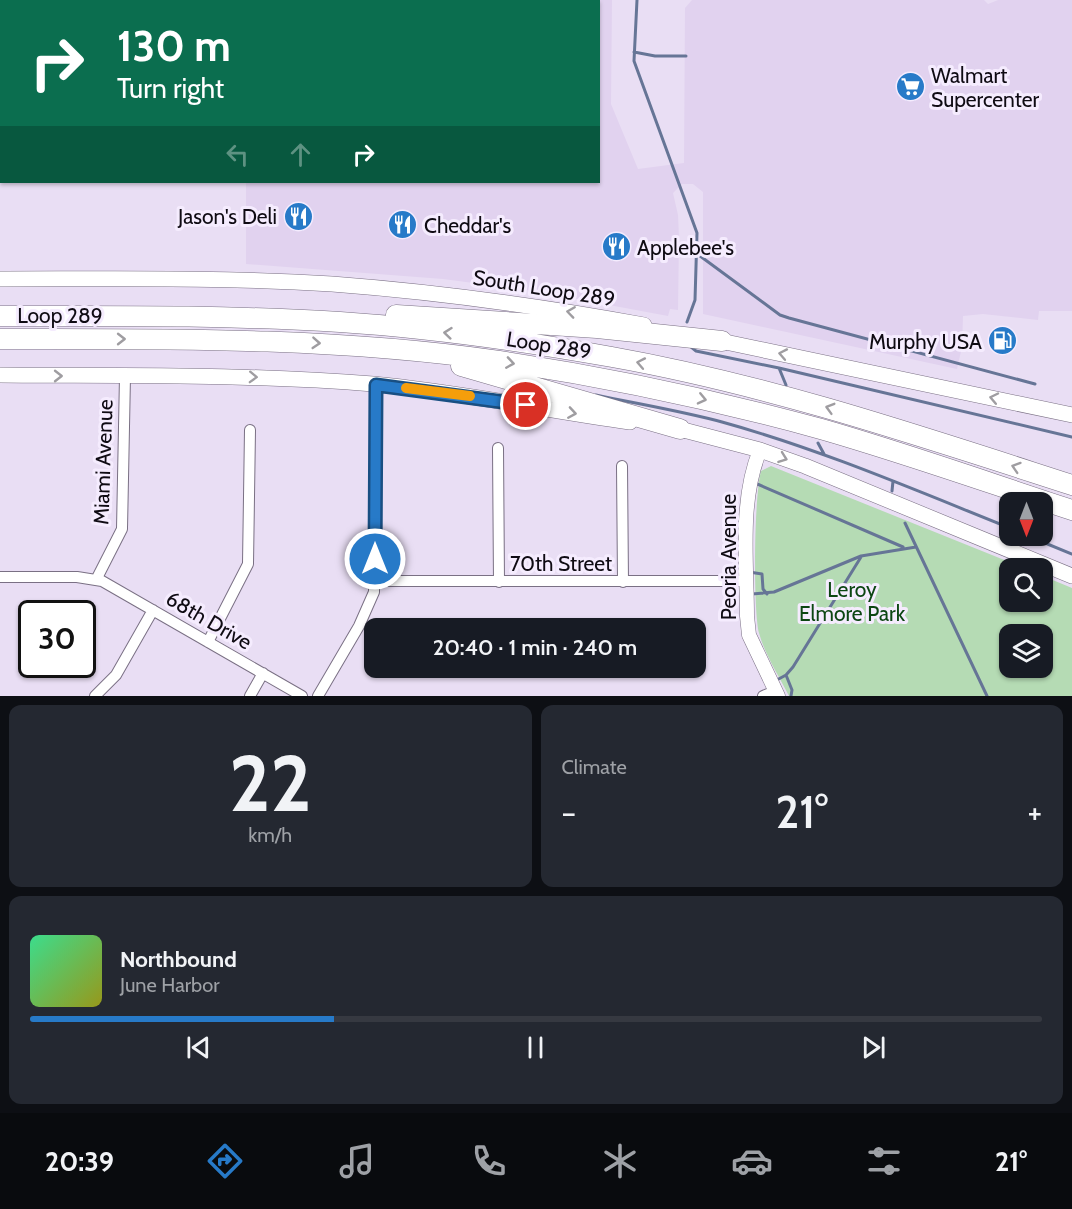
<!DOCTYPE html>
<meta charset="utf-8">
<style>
body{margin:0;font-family:Cabin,sans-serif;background:#242831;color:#f1f3f6;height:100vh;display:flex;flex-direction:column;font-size:22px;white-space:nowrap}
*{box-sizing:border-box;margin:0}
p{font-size:20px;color:#9ea1a6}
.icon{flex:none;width:33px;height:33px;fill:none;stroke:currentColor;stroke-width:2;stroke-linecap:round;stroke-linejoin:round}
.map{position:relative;height:696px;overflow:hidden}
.panel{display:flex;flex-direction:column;gap:9px;padding:9px;background:#0d0f14;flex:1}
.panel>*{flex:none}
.top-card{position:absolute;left:0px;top:0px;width:600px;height:183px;box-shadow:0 2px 4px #0004;background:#0b6e4f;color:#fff;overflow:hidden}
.needle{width:39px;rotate:180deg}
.buttons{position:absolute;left:999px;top:492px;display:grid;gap:12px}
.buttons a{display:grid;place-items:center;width:54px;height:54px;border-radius:12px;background:#171b24;box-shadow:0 2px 4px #0004;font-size:30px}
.speed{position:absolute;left:18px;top:600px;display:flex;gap:12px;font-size:30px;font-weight:700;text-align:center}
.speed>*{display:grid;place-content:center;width:78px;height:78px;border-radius:50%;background:#171b24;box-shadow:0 2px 4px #0004;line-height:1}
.speed .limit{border:3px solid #111;border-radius:9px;background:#fff;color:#111}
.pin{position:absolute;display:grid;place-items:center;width:51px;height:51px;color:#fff;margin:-26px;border:3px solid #fff;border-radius:50%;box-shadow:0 2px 6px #0007}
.me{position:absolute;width:66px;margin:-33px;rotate:0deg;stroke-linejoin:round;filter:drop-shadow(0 0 4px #0008)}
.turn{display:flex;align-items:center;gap:21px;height:126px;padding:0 18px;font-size:27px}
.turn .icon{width:78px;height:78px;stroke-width:2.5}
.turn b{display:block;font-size:42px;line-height:51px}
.lanes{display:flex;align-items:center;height:57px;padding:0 18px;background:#0003;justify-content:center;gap:30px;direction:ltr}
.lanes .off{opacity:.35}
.big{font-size:45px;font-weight:600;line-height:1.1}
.panel .tile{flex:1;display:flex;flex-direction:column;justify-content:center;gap:9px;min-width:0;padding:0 21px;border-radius:12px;background:#242831}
.panel .dial{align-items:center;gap:0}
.dial b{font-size:78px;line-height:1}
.song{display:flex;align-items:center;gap:18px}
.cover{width:72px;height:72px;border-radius:9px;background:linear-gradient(135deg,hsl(150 70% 55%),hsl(60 70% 35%))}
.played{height:6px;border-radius:3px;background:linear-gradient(90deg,#277ac8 30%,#363941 30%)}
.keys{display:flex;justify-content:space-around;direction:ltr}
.heat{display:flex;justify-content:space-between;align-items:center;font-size:33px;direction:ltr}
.panel .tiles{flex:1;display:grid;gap:9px;grid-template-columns:1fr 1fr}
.tile:last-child{grid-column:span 2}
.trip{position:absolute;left:364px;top:618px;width:342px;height:60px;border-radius:12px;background:#171b24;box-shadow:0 2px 4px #0004;font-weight:600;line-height:60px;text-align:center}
.tab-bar{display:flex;height:96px;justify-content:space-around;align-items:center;background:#090b0e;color:#9ea1a6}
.tab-bar .icon{width:42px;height:42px}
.tab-bar .selected{color:#277ac8}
.tab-bar b{font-size:27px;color:#f1f3f6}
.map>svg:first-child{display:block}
</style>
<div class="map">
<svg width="1072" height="696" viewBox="0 0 1072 696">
<rect width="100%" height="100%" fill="#e9def4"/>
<path fill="#e1d2ef" d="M 246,0 L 612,0 L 611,104 L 638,169 L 684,163 L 685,8 L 692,0 L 984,0 L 988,4 L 998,0 L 1072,0 L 1072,311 L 1039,311 L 1038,320 L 983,314 L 963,316 L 962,347 L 957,369 L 703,314 L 703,192 L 693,184 L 682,184 L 673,193 L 678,215 L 679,238 L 678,310 L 670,309 L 668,316 L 534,291 L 443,279 L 246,264 L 246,182 L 598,182 L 598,2 Z"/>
<path fill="#b5dbb4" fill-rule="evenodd" d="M 771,466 L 1024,568 L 1010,568 L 1010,602 L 1042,602 L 1043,576 L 1072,588 L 1072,696 L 789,696 C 779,676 765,655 759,633 C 753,607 754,497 761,471 ZM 1010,634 L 1042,634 L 1042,668 L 1010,668 Z"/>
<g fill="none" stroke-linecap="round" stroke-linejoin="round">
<path stroke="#667596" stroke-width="3" d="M 637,0 L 634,61 L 697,233 L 695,300 L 687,322
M 634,52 L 655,56 L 686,56
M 696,253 L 780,315 L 789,318 L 1035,384
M 690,346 L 696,351 L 779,368 L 786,385
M 779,368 L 1072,437
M 596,395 C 638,404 681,411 722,422 C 820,449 915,490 1010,528
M 818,443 L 824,454
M 755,483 L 903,547
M 892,491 L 893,481
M 905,523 L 987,696
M 1028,536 L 1072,554
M 749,572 L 762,574 L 763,589 L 767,594
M 752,594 L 774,592 L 861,556 L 916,547
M 786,675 L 792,690 L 791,696
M 775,681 L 786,675 L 793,667 L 861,557"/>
<defs>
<path id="minor" d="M 498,448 L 499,582
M 622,466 L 623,582
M 0,577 L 77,577 L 102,581 L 302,696
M 96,580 L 122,529 L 125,376
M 375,581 L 747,581
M 208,642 L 248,564 L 250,430
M 95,696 L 116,675 L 153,610
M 250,696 L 263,673
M 318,696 L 359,626 L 374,592 L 376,385
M 763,696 L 775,691"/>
<path id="tertiary" d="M 760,450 C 739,501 747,562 747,616 L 749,635 L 778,696"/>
<path id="secondary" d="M 0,279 C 111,279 222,277 332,284 C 437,292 540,306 644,325
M 711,339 L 1072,415
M 0,375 C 124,376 249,374 373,384 C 460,392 544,410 630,422
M 672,427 L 760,450 L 805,466 L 1072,576"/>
<path id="motorway" d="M 396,315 L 597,328 L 722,341
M 0,316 C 113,316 227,315 340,322 C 431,328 523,341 612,357 C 769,385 920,436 1072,485
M 0,339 C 167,339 333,337 499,361 C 607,377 715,400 821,429 C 905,453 989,483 1072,510
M 461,366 L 680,429"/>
</defs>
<use href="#minor" stroke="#7a7084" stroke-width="12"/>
<use href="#tertiary" stroke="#7a7084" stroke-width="15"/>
<use href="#secondary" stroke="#7a7084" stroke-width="16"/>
<use href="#motorway" stroke="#7a7084" stroke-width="21"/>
<use href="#minor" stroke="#fff" stroke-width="10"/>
<use href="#tertiary" stroke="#fff" stroke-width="14"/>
<use href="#secondary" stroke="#fff" stroke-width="15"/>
<use href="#motorway" stroke="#fff" stroke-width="20"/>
</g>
<defs><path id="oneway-chevron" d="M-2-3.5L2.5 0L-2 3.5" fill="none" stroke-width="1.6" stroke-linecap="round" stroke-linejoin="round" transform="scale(1.5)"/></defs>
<g stroke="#9f9da1">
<use href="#oneway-chevron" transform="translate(571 312) rotate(-172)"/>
<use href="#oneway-chevron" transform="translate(448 333) rotate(-174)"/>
<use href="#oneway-chevron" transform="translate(121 339)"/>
<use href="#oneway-chevron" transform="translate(316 343) rotate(4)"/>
<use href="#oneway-chevron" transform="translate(783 354) rotate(-169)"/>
<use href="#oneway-chevron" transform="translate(510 363) rotate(9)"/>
<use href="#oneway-chevron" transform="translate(641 363) rotate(-169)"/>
<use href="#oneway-chevron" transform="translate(58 376)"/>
<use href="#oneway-chevron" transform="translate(253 377) rotate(2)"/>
<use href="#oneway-chevron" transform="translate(994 398) rotate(-168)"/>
<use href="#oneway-chevron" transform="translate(702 399) rotate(13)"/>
<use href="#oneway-chevron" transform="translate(830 408) rotate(-164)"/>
<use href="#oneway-chevron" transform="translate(572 413) rotate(9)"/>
<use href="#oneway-chevron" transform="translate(783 458) rotate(20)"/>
<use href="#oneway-chevron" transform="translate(1016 467) rotate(-162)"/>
</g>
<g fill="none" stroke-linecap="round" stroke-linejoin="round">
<defs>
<path id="route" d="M 375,559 L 376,385 L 526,405"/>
</defs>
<use href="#route" stroke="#194f82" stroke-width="15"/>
<use href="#route" stroke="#277ac8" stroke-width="10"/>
<path stroke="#f59e0b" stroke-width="10" d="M 406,388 L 470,396"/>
</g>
<defs>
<symbol id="supermarket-disc" viewBox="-11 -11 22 22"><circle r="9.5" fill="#277ac8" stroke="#f5ecfe"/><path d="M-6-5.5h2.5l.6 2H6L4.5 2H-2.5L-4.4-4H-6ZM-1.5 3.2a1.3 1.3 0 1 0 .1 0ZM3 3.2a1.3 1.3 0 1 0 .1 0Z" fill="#fff"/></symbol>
<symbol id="restaurant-disc" viewBox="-11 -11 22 22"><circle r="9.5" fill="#277ac8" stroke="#f5ecfe"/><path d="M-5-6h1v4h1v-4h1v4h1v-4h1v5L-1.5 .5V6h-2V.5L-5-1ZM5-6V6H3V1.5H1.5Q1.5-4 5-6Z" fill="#fff"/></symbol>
<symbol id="fuel-disc" viewBox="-11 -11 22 22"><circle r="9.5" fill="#277ac8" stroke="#f5ecfe"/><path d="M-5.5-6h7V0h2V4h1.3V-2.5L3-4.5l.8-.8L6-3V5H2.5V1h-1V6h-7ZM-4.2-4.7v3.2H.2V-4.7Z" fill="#fff"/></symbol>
</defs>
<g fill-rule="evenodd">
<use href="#supermarket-disc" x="894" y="70" width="33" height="33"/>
<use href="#restaurant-disc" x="282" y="200" width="33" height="33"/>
<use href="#restaurant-disc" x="386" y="208" width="33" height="33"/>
<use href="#restaurant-disc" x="600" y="230" width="33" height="33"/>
<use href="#fuel-disc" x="986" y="324" width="33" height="33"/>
</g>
<g text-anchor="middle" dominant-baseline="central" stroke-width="6" stroke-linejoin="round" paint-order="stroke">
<g font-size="21" fill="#0f0b13" stroke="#f5ecfe" text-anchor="start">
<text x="931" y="75">Walmart<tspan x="931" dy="24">Supercenter</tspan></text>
<text x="277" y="216" text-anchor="end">Jason's Deli</text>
<text x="424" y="225">Cheddar's</text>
<text x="637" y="247">Applebee's</text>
<text x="982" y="341" text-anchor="end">Murphy USA</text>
</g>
<g font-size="21" fill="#0f0b13" stroke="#f5ecfe">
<text transform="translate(544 288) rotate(9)">South Loop 289</text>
<text x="60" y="315">Loop 289</text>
<text transform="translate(549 345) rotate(9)">Loop 289</text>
<text transform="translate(103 462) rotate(-88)">Miami Avenue</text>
<text transform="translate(728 557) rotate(-90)">Peoria Avenue</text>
<text x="561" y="563">70th Street</text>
<text transform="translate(209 620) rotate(30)">68th Drive</text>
</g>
<g font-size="21" fill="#0c4612" stroke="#f5ecfe">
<text x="852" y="589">Leroy<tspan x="852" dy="24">Elmore Park</tspan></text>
</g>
</g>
</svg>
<div class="buttons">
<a><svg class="needle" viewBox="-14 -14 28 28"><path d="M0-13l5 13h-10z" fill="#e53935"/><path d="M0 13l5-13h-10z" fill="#9ea1a6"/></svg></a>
<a><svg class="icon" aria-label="search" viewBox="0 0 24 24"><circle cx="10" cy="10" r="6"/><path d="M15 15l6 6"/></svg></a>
<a><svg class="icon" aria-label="layers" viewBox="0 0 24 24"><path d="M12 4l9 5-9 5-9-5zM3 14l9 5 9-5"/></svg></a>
</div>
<div class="speed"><div class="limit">30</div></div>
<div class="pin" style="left:526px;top:405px;background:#d93025"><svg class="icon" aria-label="arrive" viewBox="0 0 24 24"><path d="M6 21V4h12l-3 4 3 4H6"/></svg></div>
<svg class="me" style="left:375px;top:559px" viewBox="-20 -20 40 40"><circle r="17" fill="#277ac8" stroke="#fff" stroke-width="3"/><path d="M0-11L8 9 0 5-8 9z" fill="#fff"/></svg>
<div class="trip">20:40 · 1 min · 240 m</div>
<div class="top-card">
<div class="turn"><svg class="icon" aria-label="right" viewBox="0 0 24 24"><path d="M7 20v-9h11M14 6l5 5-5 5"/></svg><div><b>130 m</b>Turn right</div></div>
<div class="lanes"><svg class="icon off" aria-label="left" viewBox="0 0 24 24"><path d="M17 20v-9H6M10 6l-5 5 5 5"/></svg><svg class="icon off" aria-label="ahead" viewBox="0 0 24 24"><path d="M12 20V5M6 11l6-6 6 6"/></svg><svg class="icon" aria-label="right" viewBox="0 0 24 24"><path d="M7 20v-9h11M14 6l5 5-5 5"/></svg></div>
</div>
</div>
<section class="panel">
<div class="tiles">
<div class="tile dial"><b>22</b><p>km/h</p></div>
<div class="tile"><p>Climate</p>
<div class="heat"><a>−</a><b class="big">21°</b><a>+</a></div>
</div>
<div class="tile">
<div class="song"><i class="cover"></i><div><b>Northbound</b><p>June Harbor</p></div></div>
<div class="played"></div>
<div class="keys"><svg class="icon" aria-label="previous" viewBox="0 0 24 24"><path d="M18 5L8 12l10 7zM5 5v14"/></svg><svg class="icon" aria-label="pause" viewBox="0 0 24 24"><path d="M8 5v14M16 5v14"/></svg><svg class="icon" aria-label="next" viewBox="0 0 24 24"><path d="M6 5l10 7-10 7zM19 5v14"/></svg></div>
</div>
</div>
</section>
<nav class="tab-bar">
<b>20:39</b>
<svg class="icon selected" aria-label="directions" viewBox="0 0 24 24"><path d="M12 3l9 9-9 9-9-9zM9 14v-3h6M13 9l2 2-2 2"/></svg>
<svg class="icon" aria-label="music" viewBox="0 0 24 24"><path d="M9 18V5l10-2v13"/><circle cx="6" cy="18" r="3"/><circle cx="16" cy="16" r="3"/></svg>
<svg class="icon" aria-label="phone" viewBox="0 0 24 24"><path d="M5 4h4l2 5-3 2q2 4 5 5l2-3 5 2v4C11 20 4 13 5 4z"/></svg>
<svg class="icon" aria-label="climate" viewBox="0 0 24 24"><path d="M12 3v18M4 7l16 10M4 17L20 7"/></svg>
<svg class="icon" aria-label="car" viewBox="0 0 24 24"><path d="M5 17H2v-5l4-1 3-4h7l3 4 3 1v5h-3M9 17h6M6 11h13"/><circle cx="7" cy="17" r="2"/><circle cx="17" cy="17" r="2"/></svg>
<svg class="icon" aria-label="filters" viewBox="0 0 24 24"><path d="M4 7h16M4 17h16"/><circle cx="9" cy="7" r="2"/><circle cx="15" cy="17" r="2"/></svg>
<b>21°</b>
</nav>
